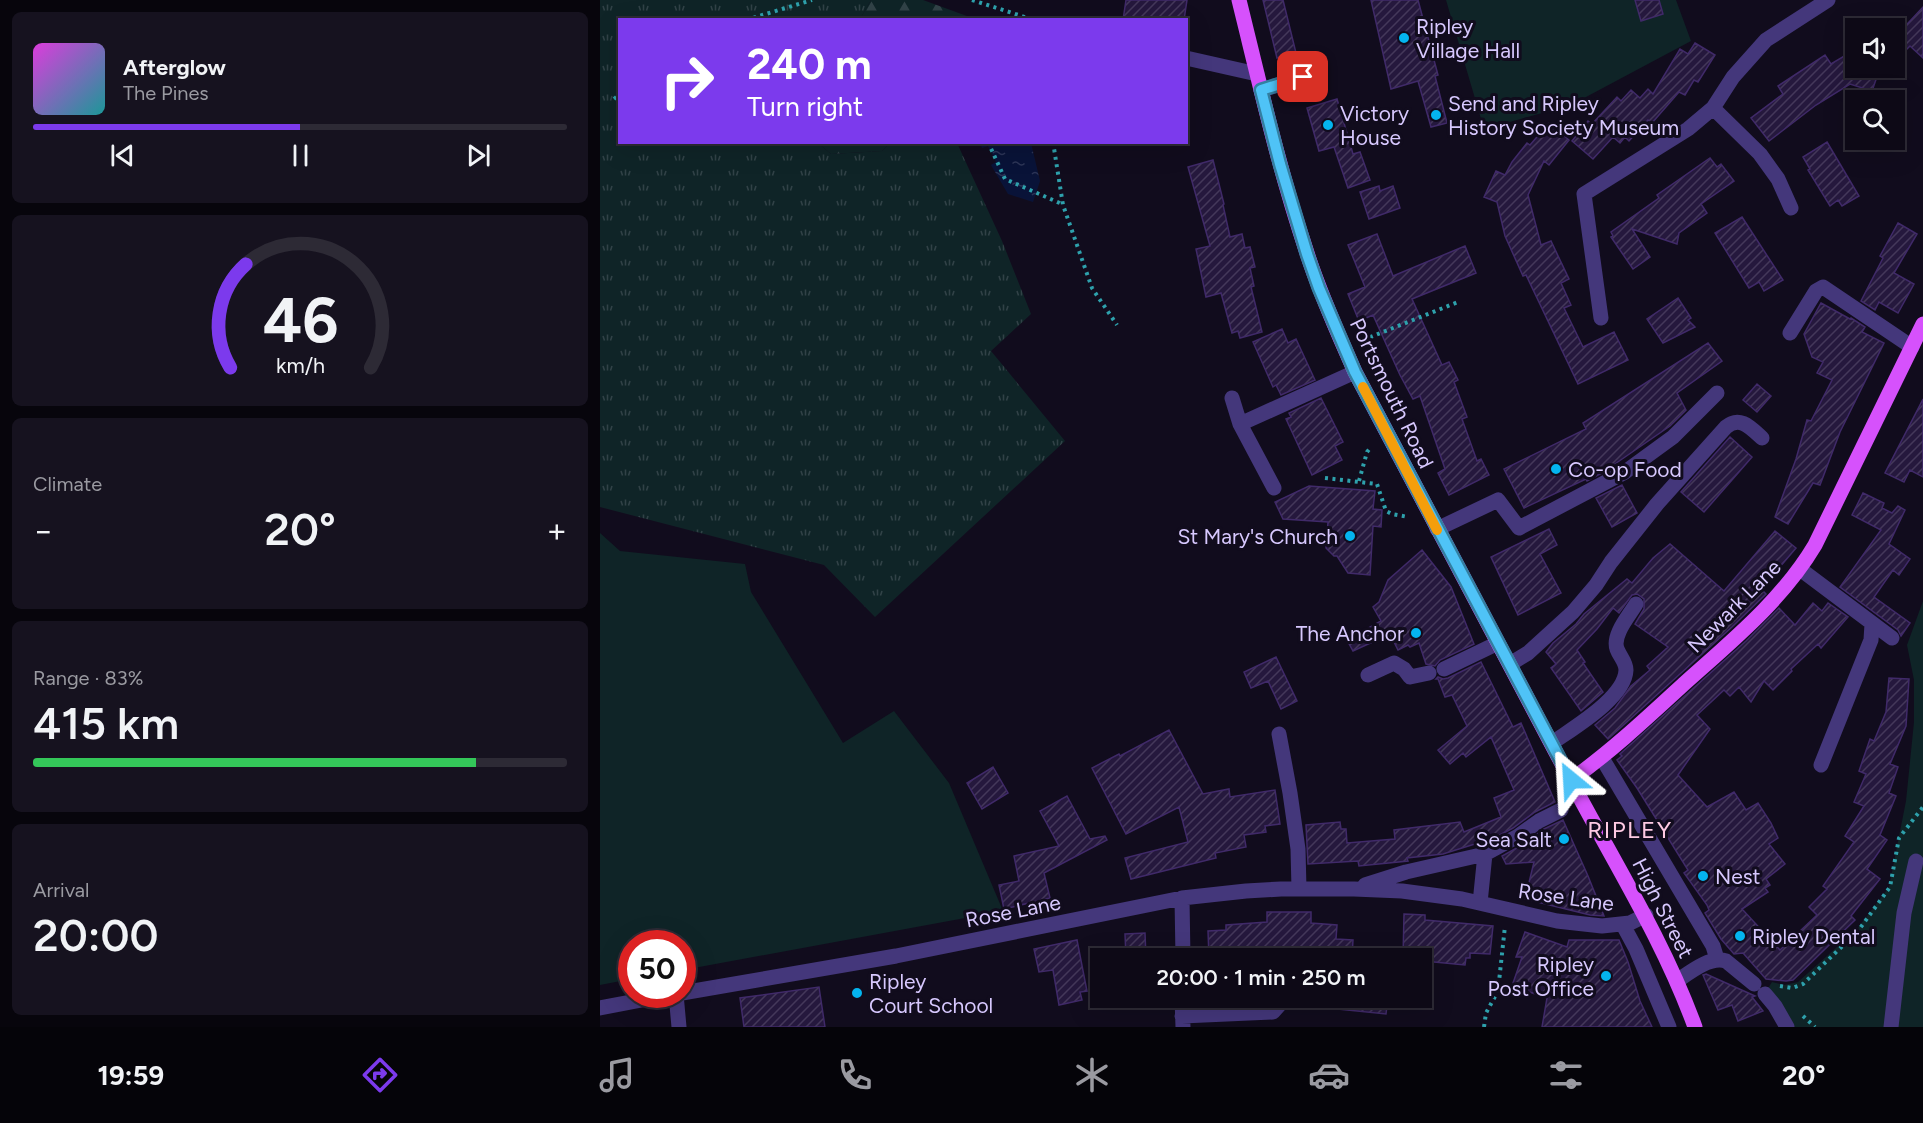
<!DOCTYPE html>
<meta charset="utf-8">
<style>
body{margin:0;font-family:Figtree,sans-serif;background:#16121f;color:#f1f3f6;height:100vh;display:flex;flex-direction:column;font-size:22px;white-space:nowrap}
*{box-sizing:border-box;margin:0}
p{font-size:20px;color:#9a9aa1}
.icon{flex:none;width:33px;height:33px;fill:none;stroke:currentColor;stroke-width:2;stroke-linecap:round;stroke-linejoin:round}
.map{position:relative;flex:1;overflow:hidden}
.drawer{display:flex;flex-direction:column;gap:12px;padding:12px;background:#07050c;width:600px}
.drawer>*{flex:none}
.guide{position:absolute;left:18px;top:18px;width:570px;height:126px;border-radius:0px;box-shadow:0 6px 24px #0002,0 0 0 2px #2d2a35;background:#7c3aed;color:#fff;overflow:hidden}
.tools{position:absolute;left:1245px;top:18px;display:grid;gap:12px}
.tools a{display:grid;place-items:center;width:60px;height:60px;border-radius:0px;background:#0d0916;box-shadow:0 6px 24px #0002,0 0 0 2px #2d2a35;font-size:30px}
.speed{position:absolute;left:18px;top:930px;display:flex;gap:12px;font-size:30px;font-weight:700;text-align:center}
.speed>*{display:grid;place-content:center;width:78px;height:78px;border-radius:50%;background:#0d0916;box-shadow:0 6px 24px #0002,0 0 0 2px #2d2a35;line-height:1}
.speed .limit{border:9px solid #d22;background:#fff;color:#111}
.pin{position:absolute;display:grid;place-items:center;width:51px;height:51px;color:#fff;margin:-26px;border-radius:12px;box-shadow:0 3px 9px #0006}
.me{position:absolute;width:66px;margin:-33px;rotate:333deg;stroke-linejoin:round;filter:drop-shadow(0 0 4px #0008)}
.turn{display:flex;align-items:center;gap:21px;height:126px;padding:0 30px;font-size:27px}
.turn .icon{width:78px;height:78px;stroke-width:2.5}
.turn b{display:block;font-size:42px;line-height:51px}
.big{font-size:45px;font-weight:600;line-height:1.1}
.drawer .widget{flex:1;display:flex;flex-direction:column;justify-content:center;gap:9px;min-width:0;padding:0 21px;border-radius:9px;background:#16121f}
.drawer .dial{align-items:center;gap:0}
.dial svg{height:156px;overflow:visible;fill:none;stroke:#2d2a35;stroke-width:7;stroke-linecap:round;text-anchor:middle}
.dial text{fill:#f1f3f6;stroke:none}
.song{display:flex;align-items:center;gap:18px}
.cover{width:72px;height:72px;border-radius:9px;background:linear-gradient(135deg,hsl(300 70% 55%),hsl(180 70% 35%))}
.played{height:6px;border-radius:3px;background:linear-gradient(90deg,#7c3aed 50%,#2d2a35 50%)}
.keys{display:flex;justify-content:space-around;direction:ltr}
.heat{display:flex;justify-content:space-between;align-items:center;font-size:33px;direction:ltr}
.charge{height:9px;border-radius:4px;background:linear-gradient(90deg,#34c759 83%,#2d2a35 0)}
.trip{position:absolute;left:490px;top:948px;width:342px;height:60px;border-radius:0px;background:#0d0916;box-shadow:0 6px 24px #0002,0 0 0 2px #2d2a35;font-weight:600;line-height:60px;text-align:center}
.tab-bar{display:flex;height:96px;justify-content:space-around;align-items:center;background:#050409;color:#9a9aa1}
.tab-bar .icon{width:42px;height:42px}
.tab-bar .on{color:#7c3aed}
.tab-bar b{font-size:27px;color:#f1f3f6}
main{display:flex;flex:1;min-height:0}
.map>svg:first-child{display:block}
</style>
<main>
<section class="drawer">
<div class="widget">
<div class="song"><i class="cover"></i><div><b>Afterglow</b><p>The Pines</p></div></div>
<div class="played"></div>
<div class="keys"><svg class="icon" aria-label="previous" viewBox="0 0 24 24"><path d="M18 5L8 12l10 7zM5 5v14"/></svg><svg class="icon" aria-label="pause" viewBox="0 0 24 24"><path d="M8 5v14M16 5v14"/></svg><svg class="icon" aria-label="next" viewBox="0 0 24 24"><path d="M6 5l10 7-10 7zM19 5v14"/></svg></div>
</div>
<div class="widget dial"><svg viewBox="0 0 100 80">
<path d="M14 69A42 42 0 1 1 86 69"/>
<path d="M14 69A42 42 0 0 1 22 16" stroke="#7c3aed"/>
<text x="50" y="56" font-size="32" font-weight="700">46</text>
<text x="50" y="72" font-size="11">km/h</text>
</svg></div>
<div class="widget"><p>Climate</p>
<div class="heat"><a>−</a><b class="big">20°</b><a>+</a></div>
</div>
<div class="widget"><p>Range · 83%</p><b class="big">415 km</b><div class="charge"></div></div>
<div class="widget"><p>Arrival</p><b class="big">20:00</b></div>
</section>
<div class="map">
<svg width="1323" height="1027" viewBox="0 0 1323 1027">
<defs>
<pattern id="grass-tufts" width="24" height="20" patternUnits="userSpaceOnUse" patternTransform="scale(1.5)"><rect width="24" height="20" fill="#0f2427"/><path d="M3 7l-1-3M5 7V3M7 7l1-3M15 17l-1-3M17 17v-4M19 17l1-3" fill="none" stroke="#314247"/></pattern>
<pattern id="forest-firs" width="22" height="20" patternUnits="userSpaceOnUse" patternTransform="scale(1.5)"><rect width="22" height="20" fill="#0f2427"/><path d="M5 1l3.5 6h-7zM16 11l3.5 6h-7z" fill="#314247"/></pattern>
<pattern id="water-ripples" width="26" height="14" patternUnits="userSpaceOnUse" patternTransform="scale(1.5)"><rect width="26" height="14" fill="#091338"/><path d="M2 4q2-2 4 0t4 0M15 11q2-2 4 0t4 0" fill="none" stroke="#2c3456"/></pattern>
<pattern id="building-hatch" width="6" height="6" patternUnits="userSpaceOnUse" patternTransform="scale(1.5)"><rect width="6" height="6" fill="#25183d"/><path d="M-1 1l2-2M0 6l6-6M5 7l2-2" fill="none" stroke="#44385a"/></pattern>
</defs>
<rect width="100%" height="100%" fill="#110c1d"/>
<path fill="url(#grass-tufts)" d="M 0,0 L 271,0 L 260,19 L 20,20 L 20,142 L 218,143 L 231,154 L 282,151 L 290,143 L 357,143 L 402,241 L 431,314 L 391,351 L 465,441 L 275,617 L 224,565 L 0,507 Z"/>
<path fill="url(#forest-firs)" d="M 271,0 L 323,0 L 375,19 L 260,19 Z
M 218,143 L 290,143 L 282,151 L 231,154 Z"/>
<path fill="#0f2427" d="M 846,0 L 1076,0 L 1091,41 L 971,105 L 884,129 Z
M 0,533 L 20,551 L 145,564 L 151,592 L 243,743 L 294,711 L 349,783 L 403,911 L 83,970 L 82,944 L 32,944 L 31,979 L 0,985 Z
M 1323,601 L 1323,1027 L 1194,1027 L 1167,990 L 1172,982 L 1184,985 L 1198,982 L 1257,929 L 1289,887 L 1306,801 L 1314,722 L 1314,680 L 1307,645 Z"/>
<path fill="url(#water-ripples)" d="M 380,143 L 431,143 L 440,181 L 433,202 L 408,194 L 391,165 L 396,162 L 388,146 L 382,148 Z"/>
<path fill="url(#building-hatch)" stroke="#402a69" stroke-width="1.5" d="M 526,0 L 587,0 L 584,20 L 523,20 Z
M 663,0 L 683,0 L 696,53 L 677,58 Z
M 771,0 L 818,0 L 838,75 L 835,76 L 847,123 L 831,127 L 818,81 L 791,89 Z
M 1035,0 L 1059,0 L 1063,14 L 1041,21 Z
M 1323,7 L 1323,58 L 1310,46 L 1305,51 L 1294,41 L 1294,38 Z
M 1095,43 L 1115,55 L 1098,82 L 1094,80 L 1085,95 L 1079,92 L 1052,123 L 1048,120 L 1029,141 L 1025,137 L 1020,143 L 1013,137 L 993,159 L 972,141 L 988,121 L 992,124 L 1017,97 L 1021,101 L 1031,90 L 1040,98 L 1048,89 L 1053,94 L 1080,49 L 1088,54 Z
M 1256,49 L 1256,68 L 1280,68 L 1272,91 L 1250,84 L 1216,105 L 1169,141 L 1151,118 L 1183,94 L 1178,86 L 1225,55 L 1231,64 Z
M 737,99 L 753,154 L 760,152 L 770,180 L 748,188 L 734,147 L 719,151 L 707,108 Z
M 949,123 L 969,140 L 949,165 L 944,161 L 928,195 L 941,245 L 951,241 L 969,279 L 961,283 L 971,305 L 964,308 L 983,347 L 1014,332 L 1028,360 L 978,384 L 926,275 L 923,276 L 905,236 L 897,202 L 884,197 L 896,171 L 905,175 L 912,162 L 927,143 L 930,145 Z
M 1227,142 L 1259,196 L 1242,206 L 1238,200 L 1230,206 L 1208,170 L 1210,169 L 1203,157 Z
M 1110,158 L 1117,167 L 1121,164 L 1134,181 L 1101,204 L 1107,213 L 1079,233 L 1077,244 L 1032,229 L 1050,257 L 1033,269 L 1011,237 L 1013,236 L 1011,232 L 1059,198 L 1057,195 Z
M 613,160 L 624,204 L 623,205 L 630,237 L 642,234 L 645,248 L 650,247 L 655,267 L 650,268 L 654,286 L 651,287 L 662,332 L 640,338 L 638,331 L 632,333 L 621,293 L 606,297 L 596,249 L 610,246 L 588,167 Z
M 779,186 L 780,191 L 793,186 L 800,208 L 769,219 L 760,192 Z
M 1142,217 L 1183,280 L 1164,291 L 1159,282 L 1149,288 L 1115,233 Z
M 1298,223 L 1317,234 L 1294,273 L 1314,284 L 1298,313 L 1279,302 L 1275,310 L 1261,301 L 1283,258 L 1280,256 Z
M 777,234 L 793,276 L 865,246 L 876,273 L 812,299 L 842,365 L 849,362 L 858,380 L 854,382 L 867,417 L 862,419 L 877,461 L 881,459 L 889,475 L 849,495 L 838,473 L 845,469 L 820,396 L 813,399 L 800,375 L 773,315 L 759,321 L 748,294 L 765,287 L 748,245 Z
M 1078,298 L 1091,318 L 1088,320 L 1095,327 L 1063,343 L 1047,319 Z
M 1221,303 L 1250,319 L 1251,318 L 1265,327 L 1262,332 L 1284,343 L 1240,432 L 1220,485 L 1213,483 L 1188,524 L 1175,517 L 1196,459 L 1207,420 L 1211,421 L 1232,380 L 1217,373 L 1223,362 L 1212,357 L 1204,334 Z
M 682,329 L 688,343 L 696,339 L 715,380 L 681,395 L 676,385 L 673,387 L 653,342 Z
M 1108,343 L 1122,361 L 1077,393 L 1086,410 L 1070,426 L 1012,466 L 1013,467 L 987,481 L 986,479 L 924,508 L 904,469 L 986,429 L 983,423 Z
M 1157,384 L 1171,396 L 1157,412 L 1143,400 Z
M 721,398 L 743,442 L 735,446 L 742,460 L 712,475 L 686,419 L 691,417 L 689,413 Z
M 1323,399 L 1323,477 L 1310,470 L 1304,482 L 1285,473 Z
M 1130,437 L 1152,457 L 1104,512 L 1081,492 Z
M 1022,485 L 1037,513 L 1012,527 L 996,498 Z
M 709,486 L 775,491 L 773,509 L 782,510 L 781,527 L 773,526 L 770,575 L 748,573 L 737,556 L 734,556 L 726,548 L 728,522 L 683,519 L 675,502 Z
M 1263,493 L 1284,503 L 1282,508 L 1292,513 L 1298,506 L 1305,510 L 1289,544 L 1310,559 L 1299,575 L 1293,570 L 1274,597 L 1310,623 L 1301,636 L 1298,630 L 1240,587 L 1281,530 L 1252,515 Z
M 949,529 L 957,545 L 940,554 L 961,593 L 918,615 L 891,557 Z
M 1175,531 L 1196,548 L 1161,589 L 1166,594 L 1132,627 L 1008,739 L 995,725 L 1015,708 L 1031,686 L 1050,670 L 1047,666 L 1068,647 L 1035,624 L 1044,609 L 1044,599 L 1037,594 L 1032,595 L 1019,613 L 1013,608 L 997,629 L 977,650 L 985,662 L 983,663 L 1003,692 L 981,711 L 951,668 L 956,664 L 946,652 L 953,643 L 976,624 L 984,614 L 1027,579 L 1032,583 L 1053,558 L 1070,544 L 1124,591 Z
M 822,550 L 851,587 L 874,644 L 840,660 L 835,666 L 826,664 L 819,643 L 810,647 L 808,645 L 798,650 L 790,634 L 753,651 L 747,640 L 781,621 L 773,607 L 779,602 L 788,580 Z
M 1213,603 L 1222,611 L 1228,603 L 1248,617 L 1221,648 L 1218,644 L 1191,669 L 1192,671 L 1173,690 L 1164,681 L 1151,702 L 1139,687 L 1130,696 L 1124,690 L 1097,715 L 1110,729 L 1078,775 L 1107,807 L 1134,792 L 1146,810 L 1158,803 L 1171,823 L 1178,838 L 1169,844 L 1185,864 L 1166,879 L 1170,885 L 1165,888 L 1168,892 L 1142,909 L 1180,950 L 1217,915 L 1209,907 L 1227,889 L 1223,886 L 1254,842 L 1245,836 L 1264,806 L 1254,802 L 1266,774 L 1259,771 L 1270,739 L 1274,741 L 1286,712 L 1289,678 L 1309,679 L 1306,726 L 1290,764 L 1298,767 L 1289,793 L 1296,796 L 1280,835 L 1287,840 L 1267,869 L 1280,879 L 1251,916 L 1255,920 L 1193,980 L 1186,981 L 1166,979 L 1143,953 L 1134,954 L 1121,939 L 1105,913 L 1109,910 L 1107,905 L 1084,873 L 1088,870 L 1037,788 L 1017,760 L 1022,756 L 1020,754 L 1146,641 L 1179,608 L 1195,625 Z
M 676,657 L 697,701 L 681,709 L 668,681 L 651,688 L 644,672 Z
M 881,662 L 913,727 L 921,723 L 955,802 L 935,812 L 913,828 L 894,838 L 843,854 L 807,858 L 808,861 L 759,866 L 758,861 L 708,864 L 706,825 L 740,822 L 741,829 L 746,829 L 747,843 L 795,839 L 794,830 L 860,822 L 864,832 L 901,817 L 894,798 L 914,790 L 891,737 L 866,757 L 863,753 L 850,764 L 838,750 L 867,726 L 852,695 L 845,697 L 838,679 L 836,679 L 838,677 L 843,679 L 848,678 Z
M 569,730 L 603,794 L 629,789 L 630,797 L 675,790 L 680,824 L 665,826 L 666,832 L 644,835 L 646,847 L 615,853 L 616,858 L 531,879 L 525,858 L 588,842 L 579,807 L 526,834 L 492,768 L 519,754 L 520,756 Z
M 393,767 L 408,793 L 382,809 L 367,783 Z
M 467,796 L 490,839 L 505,836 L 507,840 L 444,873 L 450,898 L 404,909 L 399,885 L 419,881 L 414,856 L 459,846 L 440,811 Z
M 963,820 L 988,876 L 1004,916 L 990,915 L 925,899 L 934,862 L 906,864 L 902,856 L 924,844 L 944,829 Z
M 667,912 L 711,912 L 711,923 L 737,925 L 736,939 L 753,940 L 752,958 L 713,957 L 714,951 L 658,951 L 659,958 L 609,958 L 608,931 L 626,930 L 626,925 L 667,922 Z
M 804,914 L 825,915 L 825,920 L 893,926 L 890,954 L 870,953 L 870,958 L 866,958 L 865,965 L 824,961 L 824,958 L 803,958 Z
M 925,932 L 967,947 L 969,940 L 1019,940 L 1028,962 L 1040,1001 L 1052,1027 L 942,1027 L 947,998 L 912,986 L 922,957 L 916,957 Z
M 545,933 L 546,958 L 526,958 L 525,934 Z
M 477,940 L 487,991 L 480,992 L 482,1000 L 459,1005 L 453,970 L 439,972 L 434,949 Z
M 1106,974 L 1155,996 L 1152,997 L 1163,1011 L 1138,1021 L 1132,1005 L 1118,1010 L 1103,975 Z
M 219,987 L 225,1027 L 144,1027 L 140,998 Z
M 738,998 L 788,998 L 786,1014 L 738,1009 Z"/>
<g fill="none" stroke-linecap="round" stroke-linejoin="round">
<path stroke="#2ea1ac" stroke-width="4" stroke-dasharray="3 4.5" stroke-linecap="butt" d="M 372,0 L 434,20
M 146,20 L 212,0
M 14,99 L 20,94
M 388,142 L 405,179 L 462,204
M 453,142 L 463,205 L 492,288 L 517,325
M 763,340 L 858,302
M 725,478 L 777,484 L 786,511 L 792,514 L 808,517
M 759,481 L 767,452 L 771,447
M 1180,986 L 1192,988 L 1203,984 L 1258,931 L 1290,887 L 1299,838 L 1323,807
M 1203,1016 L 1215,1027
M 884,1027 L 886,1013 L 898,991 L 905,926"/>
<path stroke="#44377b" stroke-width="15" d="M 586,58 L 657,74
M 661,90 L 718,73
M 1113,108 L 1160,154 L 1178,179 L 1191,208
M 1001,318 L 984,194 L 1088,129 L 1113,108 L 1133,77 L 1166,40 L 1228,0
M 1190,333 L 1216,291 L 1223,287 L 1312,347
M 632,398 L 640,424 L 674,488
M 640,424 L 755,372
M 837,529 L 898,500 L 919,528 L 1025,472 L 1073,437 L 1117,393
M 1200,569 L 1292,638
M 910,664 L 928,653 L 973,612 L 996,585 L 1011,562 L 1057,504 L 1126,427 C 1140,415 1151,428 1162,438
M 844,669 L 898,643
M 768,675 L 794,663 L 804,669 L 810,677 L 829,673
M 679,734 L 690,793 L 698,849 L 699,889
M 952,743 C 973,728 1025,698 1026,670 C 1026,662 1020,657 1017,649 C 1012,635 1029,616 1036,604
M 1002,758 L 1113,946 L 1117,959
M 1221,765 L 1271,640 L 1272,624
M 765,885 L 806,872 L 885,854 L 918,836 L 939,821 L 961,810
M 582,898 L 583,958
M 880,903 L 885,854
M 1023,925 L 1036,949 L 1069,1027
M 1077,981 C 1090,972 1110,956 1126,961 L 1154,984
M 82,993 L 296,956 L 582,898 L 646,891 L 681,889 L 754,889 L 802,891 L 862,899 L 957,921 L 1002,926 L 1030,923 L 1046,915
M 76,994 L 79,1027
M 1165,994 L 1175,1006 L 1187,1027
M 582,998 L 583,1027
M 0,1008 L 73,994
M 582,1016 L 673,1012 L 681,1003 L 682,998
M 1291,1027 L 1304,913 L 1316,861"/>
<path stroke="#d651fc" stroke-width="15" d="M 639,0 C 660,85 679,170 707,253 C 720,294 738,333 755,372 C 826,508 899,643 970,779 C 1013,861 1063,939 1095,1027
M 971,780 C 1012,751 1049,716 1086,682 C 1133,640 1183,599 1215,545 L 1323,324"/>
</g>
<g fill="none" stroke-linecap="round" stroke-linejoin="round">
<defs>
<path id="route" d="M 703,77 L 661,90 L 680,164 L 707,254 L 719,288 L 755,372 L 971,780"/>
</defs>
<use href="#route" stroke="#337fa1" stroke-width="15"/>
<use href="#route" stroke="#4fc3f7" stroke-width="10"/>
<path stroke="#f59e0b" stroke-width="10" d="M 763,387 L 837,530"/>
</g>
<g fill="#04b4ef" stroke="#110c1d" stroke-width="2">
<circle cx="804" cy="38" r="6"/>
<circle cx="836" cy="115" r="6"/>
<circle cx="728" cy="125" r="6"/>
<circle cx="956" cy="469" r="6"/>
<circle cx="750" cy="536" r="6"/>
<circle cx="816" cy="633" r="6"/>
<circle cx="964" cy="839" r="6"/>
<circle cx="1103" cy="876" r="6"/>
<circle cx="1140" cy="936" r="6"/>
<circle cx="1006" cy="976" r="6"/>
<circle cx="257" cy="993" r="6"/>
</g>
<g text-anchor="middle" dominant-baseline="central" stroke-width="6" stroke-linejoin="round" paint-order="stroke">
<g font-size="21" fill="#d7c8fe" stroke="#110c1d" text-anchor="start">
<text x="816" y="26">Ripley<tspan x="816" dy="24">Village Hall</tspan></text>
<text x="848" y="103">Send and Ripley<tspan x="848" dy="24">History Society Museum</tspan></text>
<text x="740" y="113">Victory<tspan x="740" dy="24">House</tspan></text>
<text x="968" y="469">Co-op Food</text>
<text x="738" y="536" text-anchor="end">St Mary's Church</text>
<text x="804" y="633" text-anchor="end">The Anchor</text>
<text x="952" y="839" text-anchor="end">Sea Salt</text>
<text x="1115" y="876">Nest</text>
<text x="1152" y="936">Ripley Dental</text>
<text x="994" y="964" text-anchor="end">Ripley<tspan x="994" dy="24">Post Office</tspan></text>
<text x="269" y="981">Ripley<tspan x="269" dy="24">Court School</tspan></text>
</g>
<g font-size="21" fill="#d7c8fe" stroke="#110c1d">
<text transform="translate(792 393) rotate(64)">Portsmouth Road</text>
<text transform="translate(1134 606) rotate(-45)">Newark Lane</text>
<text transform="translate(966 897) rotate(8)">Rose Lane</text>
<text transform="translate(1063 908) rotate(63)">High Street</text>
<text transform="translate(413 911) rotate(-11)">Rose Lane</text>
</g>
<g font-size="24" letter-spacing="1.5" fill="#fecae3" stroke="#110c1d">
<text x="1030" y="829">RIPLEY</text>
</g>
</g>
</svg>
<div class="tools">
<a><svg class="icon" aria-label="sound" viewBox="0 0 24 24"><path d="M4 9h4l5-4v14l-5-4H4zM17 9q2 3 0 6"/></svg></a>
<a><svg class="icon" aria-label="search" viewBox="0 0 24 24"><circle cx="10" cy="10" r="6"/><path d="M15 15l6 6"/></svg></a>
</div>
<div class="speed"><div class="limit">50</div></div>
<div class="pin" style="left:703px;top:77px;background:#d93025"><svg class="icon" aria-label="arrive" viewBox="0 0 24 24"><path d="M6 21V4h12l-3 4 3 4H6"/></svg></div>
<svg class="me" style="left:971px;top:780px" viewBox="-20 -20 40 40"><path d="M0-17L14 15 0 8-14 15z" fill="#4fc3f7" stroke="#fff" stroke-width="4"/></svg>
<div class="trip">20:00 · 1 min · 250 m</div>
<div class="guide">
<div class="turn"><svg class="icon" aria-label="right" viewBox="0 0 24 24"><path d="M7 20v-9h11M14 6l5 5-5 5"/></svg><div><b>240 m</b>Turn right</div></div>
</div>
</div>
</main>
<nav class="tab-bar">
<b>19:59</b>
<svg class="icon on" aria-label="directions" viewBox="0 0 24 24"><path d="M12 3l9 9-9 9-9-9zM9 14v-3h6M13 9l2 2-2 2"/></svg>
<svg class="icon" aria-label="music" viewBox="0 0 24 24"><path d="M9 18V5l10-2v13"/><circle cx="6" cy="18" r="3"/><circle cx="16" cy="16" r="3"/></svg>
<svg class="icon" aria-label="phone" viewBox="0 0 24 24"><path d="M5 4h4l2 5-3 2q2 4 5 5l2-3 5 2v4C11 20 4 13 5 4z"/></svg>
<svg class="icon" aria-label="climate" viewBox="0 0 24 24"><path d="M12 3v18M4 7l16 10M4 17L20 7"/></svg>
<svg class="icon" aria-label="car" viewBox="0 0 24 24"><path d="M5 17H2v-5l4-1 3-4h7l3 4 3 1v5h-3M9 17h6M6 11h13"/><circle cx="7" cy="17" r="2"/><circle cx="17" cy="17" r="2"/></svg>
<svg class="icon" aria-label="filters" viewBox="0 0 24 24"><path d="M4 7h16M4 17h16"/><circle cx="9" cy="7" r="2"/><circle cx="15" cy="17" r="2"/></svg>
<b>20°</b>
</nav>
